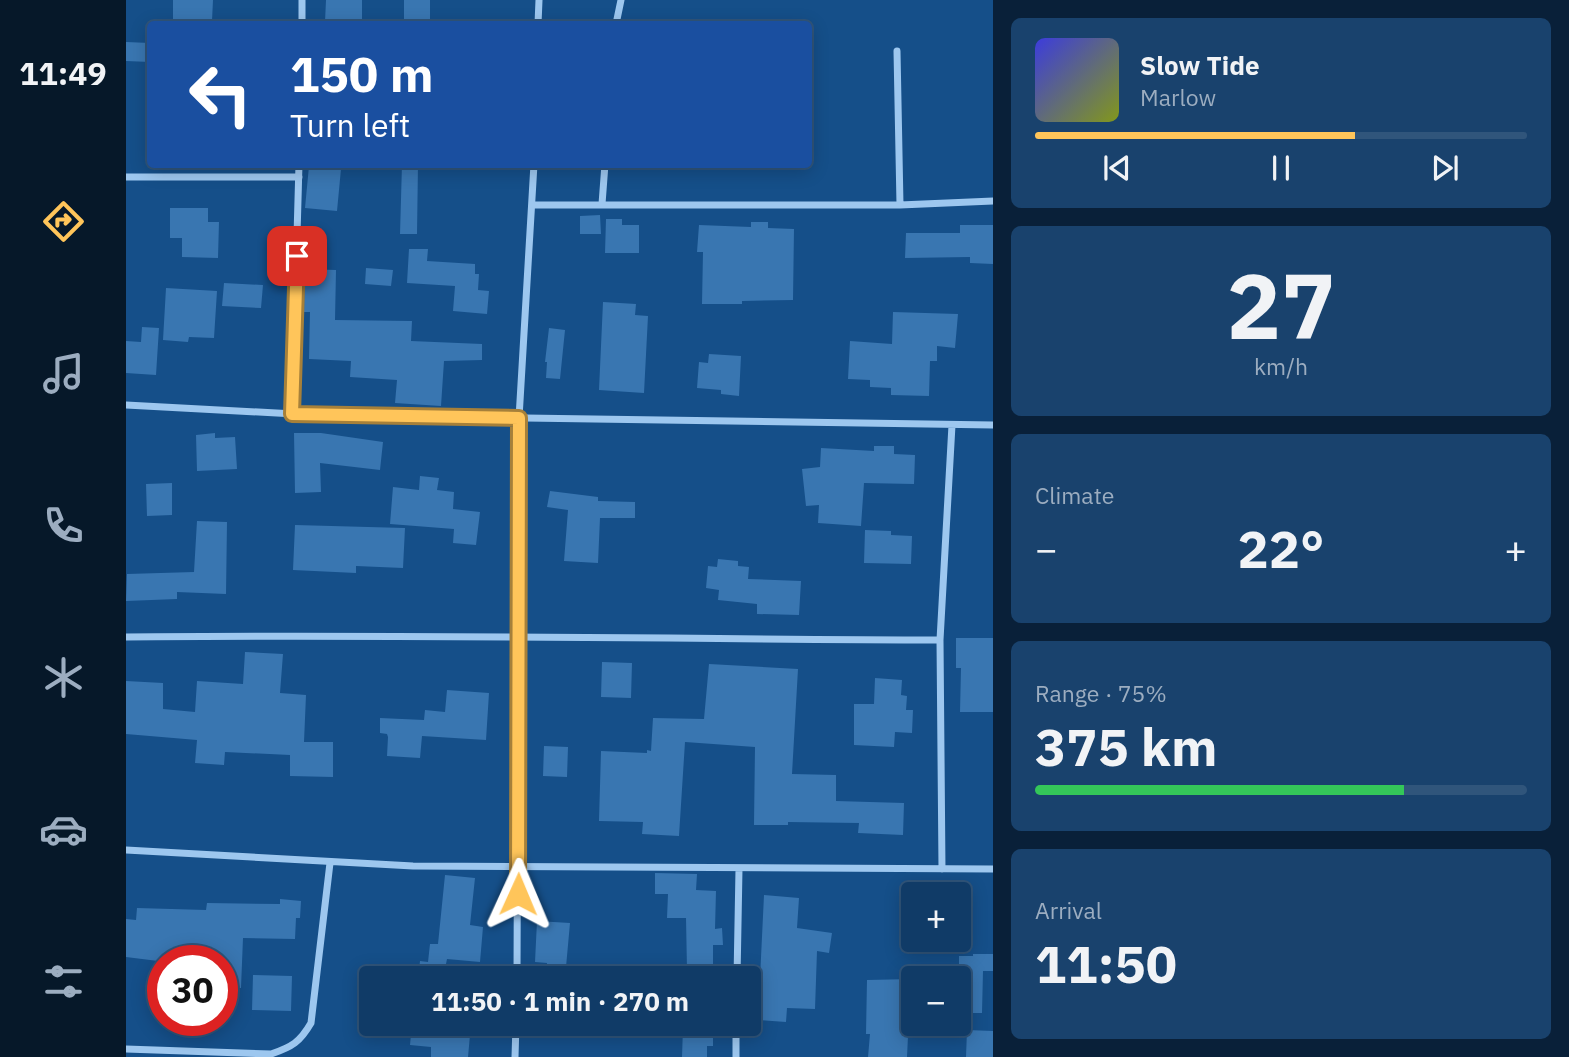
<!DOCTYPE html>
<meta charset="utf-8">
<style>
body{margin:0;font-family:"IBM Plex Sans",sans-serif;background:#19426d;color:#f1f3f6;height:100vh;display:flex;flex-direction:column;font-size:26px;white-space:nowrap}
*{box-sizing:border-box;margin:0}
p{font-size:23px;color:#9cadc0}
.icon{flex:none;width:38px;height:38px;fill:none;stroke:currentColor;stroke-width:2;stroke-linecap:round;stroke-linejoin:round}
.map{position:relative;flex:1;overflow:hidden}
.panel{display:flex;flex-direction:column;gap:18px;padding:18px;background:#092039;width:576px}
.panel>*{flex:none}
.hud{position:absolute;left:21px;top:21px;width:665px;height:147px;border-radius:7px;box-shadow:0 4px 18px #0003,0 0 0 2px #30557b;background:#1a4fa0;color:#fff;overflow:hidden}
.controls{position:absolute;left:775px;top:882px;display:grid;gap:14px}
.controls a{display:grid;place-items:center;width:70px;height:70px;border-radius:7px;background:#103b67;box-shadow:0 4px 18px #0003,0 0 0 2px #30557b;font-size:35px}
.speed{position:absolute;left:21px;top:945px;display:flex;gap:14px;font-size:35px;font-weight:700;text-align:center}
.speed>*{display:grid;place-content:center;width:91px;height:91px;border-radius:50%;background:#103b67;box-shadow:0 4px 18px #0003,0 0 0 2px #30557b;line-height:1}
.speed .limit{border:10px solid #d22;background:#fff;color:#111}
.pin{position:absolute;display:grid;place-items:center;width:60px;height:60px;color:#fff;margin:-30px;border-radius:14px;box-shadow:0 4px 10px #0006}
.me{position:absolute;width:77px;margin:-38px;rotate:1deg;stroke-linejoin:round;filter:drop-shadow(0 0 5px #0008)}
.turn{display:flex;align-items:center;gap:24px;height:147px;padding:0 28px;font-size:32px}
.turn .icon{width:91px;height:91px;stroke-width:2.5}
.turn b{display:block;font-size:49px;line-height:60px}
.big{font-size:52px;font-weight:800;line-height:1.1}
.panel .tile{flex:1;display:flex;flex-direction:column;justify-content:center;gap:10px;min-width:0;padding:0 24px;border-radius:10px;background:#19426d}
.panel .dial{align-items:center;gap:0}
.dial b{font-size:91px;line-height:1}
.song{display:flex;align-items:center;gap:21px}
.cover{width:84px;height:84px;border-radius:10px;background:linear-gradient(135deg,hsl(240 70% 55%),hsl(70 70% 35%))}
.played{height:7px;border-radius:4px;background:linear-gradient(90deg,#ffc55a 65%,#30557b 65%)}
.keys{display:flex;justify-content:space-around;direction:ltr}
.heat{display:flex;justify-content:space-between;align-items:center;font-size:38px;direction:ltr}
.charge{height:10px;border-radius:5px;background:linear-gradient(90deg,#34c759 75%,#30557b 0)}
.trip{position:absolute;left:233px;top:966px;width:402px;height:70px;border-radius:7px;background:#103b67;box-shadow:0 4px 18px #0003,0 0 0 2px #30557b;font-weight:800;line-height:70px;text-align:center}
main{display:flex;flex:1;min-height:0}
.menu{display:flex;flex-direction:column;width:126px;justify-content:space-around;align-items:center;background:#061829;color:#9cadc0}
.menu .icon{width:49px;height:49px}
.menu .active{color:#ffc55a}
.menu b{font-size:32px;color:#f1f3f6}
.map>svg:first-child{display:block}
</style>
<main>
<nav class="menu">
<b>11:49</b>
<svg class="icon active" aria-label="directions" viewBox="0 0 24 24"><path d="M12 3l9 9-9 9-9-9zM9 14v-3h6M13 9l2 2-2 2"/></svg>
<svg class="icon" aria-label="music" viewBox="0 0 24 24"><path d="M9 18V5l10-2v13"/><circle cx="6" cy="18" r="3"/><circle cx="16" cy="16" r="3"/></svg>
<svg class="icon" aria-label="phone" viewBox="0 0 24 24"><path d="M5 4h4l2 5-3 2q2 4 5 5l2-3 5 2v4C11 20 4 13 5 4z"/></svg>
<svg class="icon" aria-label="climate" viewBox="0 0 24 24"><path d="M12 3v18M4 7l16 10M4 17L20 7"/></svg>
<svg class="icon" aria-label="car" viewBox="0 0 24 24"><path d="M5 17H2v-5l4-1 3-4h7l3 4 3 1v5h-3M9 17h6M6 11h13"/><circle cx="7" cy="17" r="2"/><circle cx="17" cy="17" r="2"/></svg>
<svg class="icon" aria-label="filters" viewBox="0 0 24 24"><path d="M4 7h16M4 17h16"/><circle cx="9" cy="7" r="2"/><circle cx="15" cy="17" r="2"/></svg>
</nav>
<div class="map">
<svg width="868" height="1057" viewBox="0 0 868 1057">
<rect width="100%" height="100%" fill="#154f89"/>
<path fill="#3976b1" d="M 47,0 L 87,0 L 86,21 L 47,20 Z
M 200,0 L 236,0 L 236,22 L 199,22 Z
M 278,0 L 304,0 L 304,21 L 278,21 Z
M 0,42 L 24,43 L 24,62 L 0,61 Z
M 276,164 L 292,164 L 291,234 L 274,234 Z
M 183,166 L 215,169 L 211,211 L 179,208 Z
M 44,208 L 82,208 L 82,222 L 93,222 L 92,258 L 56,257 L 56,238 L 44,238 Z
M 474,215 L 475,234 L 454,234 L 454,216 Z
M 480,219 L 496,219 L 496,225 L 513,225 L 513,253 L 479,253 Z
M 625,222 L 642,222 L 642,228 L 668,229 L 667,300 L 616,301 L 616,304 L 576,304 L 577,252 L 571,252 L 573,225 L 625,227 Z
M 834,225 L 867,225 L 867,264 L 844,263 L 844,257 L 779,258 L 780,233 L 834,233 Z
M 283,249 L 302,249 L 301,261 L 349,264 L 349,274 L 353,274 L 352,290 L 363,291 L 361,314 L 327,311 L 329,286 L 281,283 Z
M 240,268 L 267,270 L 265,286 L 239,284 Z
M 179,269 L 210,270 L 209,320 L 286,321 L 285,341 L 356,344 L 356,360 L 318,361 L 315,406 L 269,403 L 271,380 L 224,377 L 225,361 L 183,359 L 184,312 L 178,312 Z
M 98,283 L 137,285 L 135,308 L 96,306 Z
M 40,288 L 91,291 L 88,338 L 63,337 L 62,342 L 37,340 Z
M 477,302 L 510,304 L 509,315 L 522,316 L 518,393 L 473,390 Z
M 767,312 L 832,314 L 829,348 L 811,346 L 811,361 L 804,361 L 803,396 L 765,395 L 765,388 L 744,387 L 744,380 L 722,379 L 724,341 L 766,344 Z
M 16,327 L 33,328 L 30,375 L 0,373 L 0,341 L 15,342 Z
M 423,328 L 439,330 L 434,379 L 420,378 L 421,362 L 419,362 Z
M 583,354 L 615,356 L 613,396 L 595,394 L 595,390 L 571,388 L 573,362 L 582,363 Z
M 89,433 L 89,438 L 109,437 L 111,469 L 71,471 L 70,435 Z
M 168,433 L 195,433 L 257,442 L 254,470 L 194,463 L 195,492 L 169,493 Z
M 748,446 L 768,446 L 768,454 L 789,455 L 788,484 L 738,483 L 735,526 L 692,523 L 693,505 L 680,506 L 676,469 L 694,467 L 695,448 L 748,451 Z
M 294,476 L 313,478 L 311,490 L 328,492 L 327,509 L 354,512 L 350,545 L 327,543 L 328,529 L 264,524 L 267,487 L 293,490 Z
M 46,483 L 46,515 L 21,516 L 20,484 Z
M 424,491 L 472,497 L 472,501 L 509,502 L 509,518 L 474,518 L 472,563 L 438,561 L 442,510 L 421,507 Z
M 71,521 L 101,522 L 100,594 L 51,592 L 51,599 L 0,601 L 1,574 L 68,572 Z
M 169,525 L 279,528 L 277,568 L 230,566 L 230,573 L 167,570 Z
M 739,530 L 765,531 L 765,535 L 786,536 L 785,564 L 738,563 Z
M 592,559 L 612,561 L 612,566 L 623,567 L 622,579 L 675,581 L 673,615 L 631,614 L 631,604 L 592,600 L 593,590 L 580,588 L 582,566 L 591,567 Z
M 830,638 L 867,638 L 867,712 L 834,712 L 835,668 L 830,668 Z
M 119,652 L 157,654 L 154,693 L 180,695 L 178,742 L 207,742 L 207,777 L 164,776 L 164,755 L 99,752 L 98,765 L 69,763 L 71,740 L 0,734 L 0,681 L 37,683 L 37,709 L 69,712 L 71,681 L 117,684 Z
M 476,662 L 506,663 L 505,698 L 475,697 Z
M 583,664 L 672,669 L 666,774 L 710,775 L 710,801 L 778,803 L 777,835 L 732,833 L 733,823 L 662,822 L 662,825 L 628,825 L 629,747 L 559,742 L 553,836 L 516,834 L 517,822 L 473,821 L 475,751 L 521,753 L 521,750 L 525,751 L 527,718 L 578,719 Z
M 749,678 L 776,680 L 775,695 L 781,696 L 780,710 L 787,710 L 786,733 L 769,732 L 768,747 L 728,745 L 728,704 L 748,704 Z
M 321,690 L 363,693 L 360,740 L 296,736 L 294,758 L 261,756 L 262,737 L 261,734 L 254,733 L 254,718 L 298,720 L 299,710 L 319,712 Z
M 418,746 L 442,747 L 441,777 L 417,776 Z
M 529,873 L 571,874 L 570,890 L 590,891 L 589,929 L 596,928 L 597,945 L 587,945 L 587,970 L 561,970 L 560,918 L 541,918 L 542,894 L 529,894 Z
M 319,875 L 349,878 L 344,925 L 357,927 L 354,962 L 321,959 L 320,964 L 344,967 L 343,978 L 292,978 L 294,961 L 302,962 L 304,944 L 312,944 Z
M 638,895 L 673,898 L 671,928 L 706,933 L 703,953 L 691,951 L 689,1009 L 661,1008 L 660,1022 L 632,1020 Z
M 154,899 L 175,901 L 174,918 L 170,918 L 169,939 L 117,938 L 115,988 L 96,987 L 96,961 L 32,961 L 0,957 L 0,919 L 10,920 L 11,908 L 80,910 L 81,903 L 154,904 Z
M 411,921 L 444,923 L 439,978 L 420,978 L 421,963 L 409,962 Z
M 847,954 L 867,954 L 867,971 L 857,971 L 856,1013 L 833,1013 L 833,956 L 847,956 Z
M 127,975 L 166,976 L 165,1011 L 126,1010 Z
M 787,979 L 785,1037 L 782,1036 L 781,1057 L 742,1057 L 744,1034 L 740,1034 L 741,980 Z
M 286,1024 L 345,1024 L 342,1057 L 305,1057 L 305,1047 L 284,1045 Z
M 557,1027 L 587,1028 L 587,1046 L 581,1046 L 581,1057 L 556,1057 Z
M 841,1030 L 867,1031 L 867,1057 L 840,1057 Z"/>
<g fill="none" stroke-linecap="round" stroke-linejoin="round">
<path stroke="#9dc7ef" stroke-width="7" d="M 176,24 L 176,0
M 412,24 L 413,0
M 490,24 L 495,0
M 771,51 L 774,205
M 0,177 L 173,177
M 476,204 L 479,164
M 407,205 L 774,205 L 868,201
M 0,405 L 187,415 L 868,425
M 166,414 L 173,164
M 0,637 C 272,634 543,639 814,640
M 0,850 L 287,866 L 868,869
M 816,869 L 814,640 L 826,425
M 391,978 L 393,418 L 408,164
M 611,978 L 613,869
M 0,1049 L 145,1054 C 166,1047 174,1042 185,1023 L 204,863
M 389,1057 L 390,1024
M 610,1057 L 610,1024"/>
</g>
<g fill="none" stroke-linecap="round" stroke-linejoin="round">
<defs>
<path id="route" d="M 171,256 L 166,414 L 393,418 L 392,894"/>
</defs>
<use href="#route" stroke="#a6803a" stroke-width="18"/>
<use href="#route" stroke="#ffc55a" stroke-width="12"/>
</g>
</svg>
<div class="controls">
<a>+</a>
<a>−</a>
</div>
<div class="speed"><div class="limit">30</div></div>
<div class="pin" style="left:171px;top:256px;background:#d93025"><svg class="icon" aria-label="arrive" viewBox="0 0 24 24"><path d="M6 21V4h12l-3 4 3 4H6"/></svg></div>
<svg class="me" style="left:392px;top:894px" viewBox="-20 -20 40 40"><path d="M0-17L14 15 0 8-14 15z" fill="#ffc55a" stroke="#fff" stroke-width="4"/></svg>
<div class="trip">11:50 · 1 min · 270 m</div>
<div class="hud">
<div class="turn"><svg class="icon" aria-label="left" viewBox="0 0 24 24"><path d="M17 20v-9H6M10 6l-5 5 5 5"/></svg><div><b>150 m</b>Turn left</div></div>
</div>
</div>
<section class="panel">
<div class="tile">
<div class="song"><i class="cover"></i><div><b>Slow Tide</b><p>Marlow</p></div></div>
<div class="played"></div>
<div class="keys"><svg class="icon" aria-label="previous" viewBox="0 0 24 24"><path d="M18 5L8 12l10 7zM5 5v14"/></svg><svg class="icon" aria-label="pause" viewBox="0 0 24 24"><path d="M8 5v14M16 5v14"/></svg><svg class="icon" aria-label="next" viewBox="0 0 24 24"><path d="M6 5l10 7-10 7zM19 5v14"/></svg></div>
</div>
<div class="tile dial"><b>27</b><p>km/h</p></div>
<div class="tile"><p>Climate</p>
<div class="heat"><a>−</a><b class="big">22°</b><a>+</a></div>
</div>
<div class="tile"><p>Range · 75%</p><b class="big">375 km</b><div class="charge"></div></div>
<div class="tile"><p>Arrival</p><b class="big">11:50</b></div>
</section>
</main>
